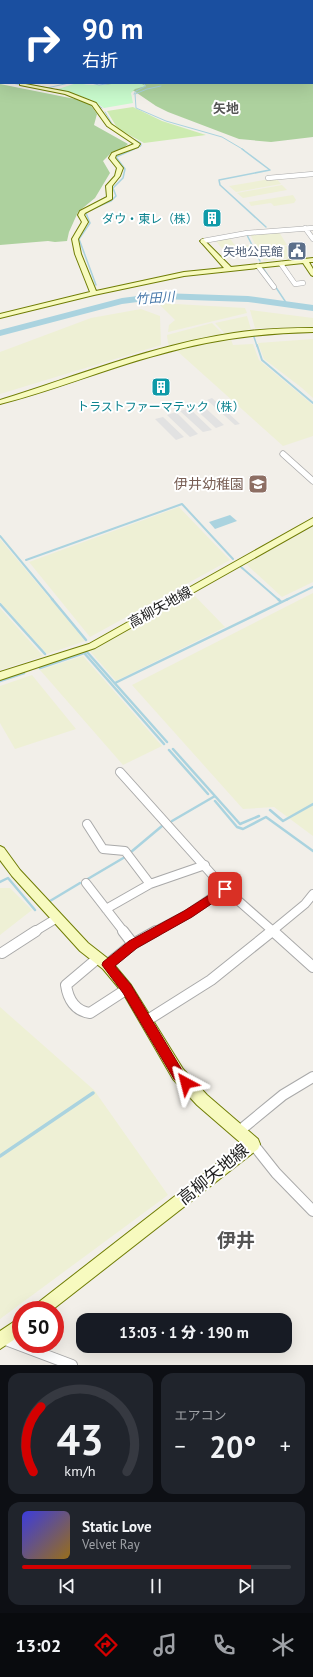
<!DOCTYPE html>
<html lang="ja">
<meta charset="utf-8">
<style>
body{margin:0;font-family:"PT Sans","Noto Sans JP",sans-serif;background:#20242c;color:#f1f3f6;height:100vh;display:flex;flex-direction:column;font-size:15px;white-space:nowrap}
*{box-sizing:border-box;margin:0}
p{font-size:13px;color:#9ea1a6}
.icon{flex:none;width:22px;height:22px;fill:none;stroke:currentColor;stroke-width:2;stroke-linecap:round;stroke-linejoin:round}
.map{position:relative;height:1365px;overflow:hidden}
.drawer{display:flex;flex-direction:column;gap:8px;padding:8px;background:#0d0f14;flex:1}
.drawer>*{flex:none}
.hud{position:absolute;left:0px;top:0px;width:313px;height:84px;box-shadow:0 4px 16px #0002;background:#1a4fa0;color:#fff;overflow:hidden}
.speed{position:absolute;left:12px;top:1301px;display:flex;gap:8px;font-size:20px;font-weight:700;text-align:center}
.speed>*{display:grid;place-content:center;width:52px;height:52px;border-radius:50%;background:#171b24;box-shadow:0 4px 16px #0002;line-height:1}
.speed .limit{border:6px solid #d22;background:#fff;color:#111}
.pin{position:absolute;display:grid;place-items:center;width:34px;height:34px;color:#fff;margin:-17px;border-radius:8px;box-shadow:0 2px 6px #0006}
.me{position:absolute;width:44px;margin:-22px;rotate:322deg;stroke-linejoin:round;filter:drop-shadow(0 0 3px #0008)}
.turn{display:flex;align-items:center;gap:14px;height:84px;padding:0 16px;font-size:18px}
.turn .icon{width:52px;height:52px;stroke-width:2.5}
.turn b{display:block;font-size:28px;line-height:34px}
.big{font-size:30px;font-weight:800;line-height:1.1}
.drawer .tile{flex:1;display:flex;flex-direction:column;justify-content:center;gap:6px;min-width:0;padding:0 14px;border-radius:12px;background:#20242c}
.drawer .dial{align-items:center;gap:0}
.dial svg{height:104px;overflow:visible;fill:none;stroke:#363941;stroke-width:7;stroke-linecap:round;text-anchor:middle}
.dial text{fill:#f1f3f6;stroke:none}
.song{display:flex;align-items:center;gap:12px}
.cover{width:48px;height:48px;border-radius:6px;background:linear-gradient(135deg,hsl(240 70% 55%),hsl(40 70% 35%))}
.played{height:4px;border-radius:2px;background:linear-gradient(90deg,#d40000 85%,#363941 85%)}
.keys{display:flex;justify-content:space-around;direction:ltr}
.heat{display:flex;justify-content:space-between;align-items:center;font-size:22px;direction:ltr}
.drawer .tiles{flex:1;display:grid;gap:8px;grid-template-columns:1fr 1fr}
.tile:last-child{grid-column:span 2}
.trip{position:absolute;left:76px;top:1313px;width:216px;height:40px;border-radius:12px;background:#171b24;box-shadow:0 4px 16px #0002;font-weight:800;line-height:40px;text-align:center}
.dock{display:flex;height:64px;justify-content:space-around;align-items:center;background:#090b0e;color:#9ea1a6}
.dock .icon{width:28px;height:28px}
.dock .current{color:#d40000}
.dock b{font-size:18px;color:#f1f3f6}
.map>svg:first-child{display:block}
</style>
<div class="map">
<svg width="313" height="1365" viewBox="0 0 313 1365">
<rect width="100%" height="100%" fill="#f2efe9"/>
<path fill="#eef0d5" d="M 276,178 L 281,184 L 236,192 L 229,186 Z
M 282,185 L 287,190 L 243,198 L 237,193 Z
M 293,195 L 296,200 L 294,203 L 274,206 L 271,203 L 251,206 L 249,202 Z
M 279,232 L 287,245 L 257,248 L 250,234 Z
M 229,237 L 236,247 L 250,245 L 255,255 L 230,258 L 215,240 Z
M 287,246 L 294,258 L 264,261 L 258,249 Z
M 158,303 L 245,308 L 247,313 L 168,332 L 169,325 L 175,320 Z
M 141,309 L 160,316 L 161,345 L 0,394 L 0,352 L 91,318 Z
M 250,310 L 313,318 L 313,327 L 255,328 Z
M 247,316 L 251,329 L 225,334 L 215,323 Z
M 212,323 L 223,334 L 170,346 L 168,343 L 167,335 Z
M 230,337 L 233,345 L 253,344 L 259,360 L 313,405 L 313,436 L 283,446 L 176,350 Z
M 313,339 L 313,398 L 302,388 L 264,359 L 258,343 Z
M 179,507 L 230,560 L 90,637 L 29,562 Z
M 313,527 L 313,582 L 282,597 L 246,564 Z
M 0,539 L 67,619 L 85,641 L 47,654 L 0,602 Z
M 313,593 L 313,836 L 274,807 L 243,809 L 132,685 Z
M 193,594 L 225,627 L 116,681 L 89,650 Z
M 0,608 L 16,626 L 43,656 L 0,670 Z
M 83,656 L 106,682 L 162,746 L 123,765 L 40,670 Z
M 32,675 L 76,729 L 15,749 L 0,723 L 0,686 Z
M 0,888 L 10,888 L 32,910 L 0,935 Z
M 0,1007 L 94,1090 L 168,1195 L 0,1319 Z"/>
<path fill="#cdebb0" d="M 133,107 L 162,121 L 206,135 L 144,143 L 122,131 L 116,126 L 107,111 Z"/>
<path fill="#add19e" d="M 0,0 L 313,0 L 313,137 L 271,142 L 239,139 L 168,112 L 156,106 L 134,91 L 100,83 L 312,83 L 312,1 L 1,1 L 0,61 Z
M 0,84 L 80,100 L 90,104 L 97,114 L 94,125 L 128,144 L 121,150 L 112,152 L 103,161 L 110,173 L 95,198 L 78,212 L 69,232 L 67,241 L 55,242 L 48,241 L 0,245 Z"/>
<path fill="#c8facc" d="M 77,83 C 83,84 89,85 96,85 C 109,86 135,78 146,86 L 135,89 L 131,93 L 133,103 L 104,108 L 92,100 L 58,89 Z"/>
<path fill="#e2e2e2" d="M 212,398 L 240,424 L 235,425 L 207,400 Z
M 201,404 L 224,425 L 216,428 L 193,407 Z
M 189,408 L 212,430 L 203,432 L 180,411 Z
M 176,412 L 198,434 L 190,437 L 167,415 Z
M 163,417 L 184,437 L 176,440 L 155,419 Z"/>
<path fill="#aad3df" d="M 230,515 L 237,521 L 215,529 L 209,522 Z"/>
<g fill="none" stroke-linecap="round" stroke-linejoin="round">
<path stroke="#aad3df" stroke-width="1" d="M 12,83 L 22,85
M 24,83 L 47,88 L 69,83
M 91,83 L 99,85 L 113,83
M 161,86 L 147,89 L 135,94 L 136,108 L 166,121 L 222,137 L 244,150
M 57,89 L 68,92
M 134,94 L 136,91 L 146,86 L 143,83
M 95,103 L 102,108
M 105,112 L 114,127
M 126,135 L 141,143 L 141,146 L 131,150"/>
<path stroke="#aad3df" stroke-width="1.5" d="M 242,149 L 270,170 L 219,180 L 220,185 L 266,227
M 92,209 L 111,201 L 116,196 L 113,188 L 123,178 L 125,169 L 116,157 L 134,149
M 87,211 L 86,213 L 90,223 L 79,239 L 96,285
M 247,235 L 260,261
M 263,268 L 287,304
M 253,334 L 257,346"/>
<path stroke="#aad3df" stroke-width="2" d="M 257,345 L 262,360 L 313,403
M 0,536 L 53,600
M 26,560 L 182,504 L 233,559
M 241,567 L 279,600
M 286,600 L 313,587"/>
<path stroke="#aad3df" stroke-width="2.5" d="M 52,599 L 86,640
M 278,599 L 281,602
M 0,604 L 45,654
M 85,654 L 164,744
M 40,668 L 87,652 L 167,742
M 0,681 L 24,673
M 115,683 L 288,599
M 173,749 L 215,796
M 169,750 L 208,794
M 215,801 L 237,827 L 243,829 L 266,817 L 313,851
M 270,810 L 283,821 L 313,804
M 172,821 L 215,796 L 240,824 L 259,816
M 131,852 L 162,826
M 86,880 L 125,857
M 0,882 L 8,878 L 35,910
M 50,901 L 80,883"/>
<path stroke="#aad3df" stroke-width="3.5" d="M 0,1156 L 93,1093"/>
<path fill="#aad3df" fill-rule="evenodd" d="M 161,293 L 248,296 L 313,305 L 313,311 L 248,302 L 161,299 L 122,304 L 0,336 L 0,330 L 122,298 Z"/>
<defs>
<path id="street-far3" d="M 268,178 L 313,174
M 305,228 L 313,239
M 203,241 L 247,233 L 313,228
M 281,264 L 295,284 L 303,283
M 258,266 L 274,287"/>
<path id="street-far2" d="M 283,454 L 313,481"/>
<path id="street-far1" d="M 120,772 L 225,889 L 274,932
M 87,824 L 103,849 L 125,851 L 150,884
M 86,883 L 124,932
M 106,909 L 150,884 L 205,865
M 34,932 L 57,918
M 154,932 L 188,914 L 225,889
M 271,932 L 305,904 L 313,894"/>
<path id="street" d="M 123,931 L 133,944
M 273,931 L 313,967
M 2,953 L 36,931
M 98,958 L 66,985 C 68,999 75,1011 90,1013 L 127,989
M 107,965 L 133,944 L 156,931
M 146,1021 L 211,980 L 272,931
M 238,1132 L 283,1095 L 313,1077
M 253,1144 L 276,1173 L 313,1211
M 3,1339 L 72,1365"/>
<path id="secondary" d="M 20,83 L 68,92 L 96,103 L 111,124 L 140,144 L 138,147 L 116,155 L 115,158 L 123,168 L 120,176 L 112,186 L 112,199 L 85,213 L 84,215 L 88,222 L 78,239 L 81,254 L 96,291 L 184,272 L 224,268 L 201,242 L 200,241 L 203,239 L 231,267 L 313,258 L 313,262 L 309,262 L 313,269 L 313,276 L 311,275 L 303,263 L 184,276 L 94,295 L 0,318 L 0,314 L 90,292 L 75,254 L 72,239 L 82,222 L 78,215 L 80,211 L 107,197 L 106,186 L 115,176 L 117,168 L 109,158 L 112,153 L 134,144 L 107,126 L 92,105 L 65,94 L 20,85 Z
M 313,328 L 313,332 C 259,333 209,340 157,355 C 104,369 53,391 0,404 L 0,400 C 77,376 154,345 234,333 C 260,329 286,328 313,328 Z
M 313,518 L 313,525 L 95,648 L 0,680 L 0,672 L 89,644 Z
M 0,846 L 4,848 L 20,870 L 61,914 L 88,943 L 111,961 L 131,985 L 183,1069 L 207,1095 L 258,1139 L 260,1144 L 258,1149 L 52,1310 L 32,1310 L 35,1305 L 242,1144 L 197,1105 L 173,1079 L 123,993 L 103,969 L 80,951 L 12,876 L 0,860 Z
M 21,1317 L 21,1335 L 0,1349 L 0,1331 Z"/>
</defs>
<use href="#street-far3" stroke="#a9a9a9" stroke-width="5.5"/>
<use href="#street-far2" stroke="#a9a9a9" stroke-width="7"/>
<use href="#street-far1" stroke="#a9a9a9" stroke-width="10"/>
<use href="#street" stroke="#a9a9a9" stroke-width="12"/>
<use href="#secondary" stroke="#707d05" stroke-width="2"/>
<use href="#street-far3" stroke="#fff" stroke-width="4.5"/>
<use href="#street-far2" stroke="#fff" stroke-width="5.5"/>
<use href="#street-far1" stroke="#fff" stroke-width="8"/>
<use href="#street" stroke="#fff" stroke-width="10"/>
<use href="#secondary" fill="#f7fabf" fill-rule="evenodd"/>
</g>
<path fill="#d40000" stroke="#8a0000" d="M 225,885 L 229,886 L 231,889 L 229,892 L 192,917 L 137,948 L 115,966 L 131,985 L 182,1070 L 192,1083 L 191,1087 L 186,1089 L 182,1087 L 174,1079 L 123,993 L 102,965 L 103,962 L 129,941 L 184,911 Z"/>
<defs>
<symbol id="building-square" viewBox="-11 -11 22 22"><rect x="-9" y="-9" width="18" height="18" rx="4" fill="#0f9aa8" stroke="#fff"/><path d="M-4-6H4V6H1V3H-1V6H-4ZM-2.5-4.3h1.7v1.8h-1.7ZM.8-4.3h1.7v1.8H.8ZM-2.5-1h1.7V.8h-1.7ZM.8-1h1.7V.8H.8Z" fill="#fff"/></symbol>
<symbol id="civic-square" viewBox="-11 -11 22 22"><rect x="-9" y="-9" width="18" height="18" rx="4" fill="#5c6f8a" stroke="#fff"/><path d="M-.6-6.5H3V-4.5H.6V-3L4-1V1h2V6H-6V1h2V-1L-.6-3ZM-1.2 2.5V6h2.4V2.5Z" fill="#fff"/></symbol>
<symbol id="school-square" viewBox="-11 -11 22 22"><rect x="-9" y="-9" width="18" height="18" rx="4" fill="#8d6e63" stroke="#fff"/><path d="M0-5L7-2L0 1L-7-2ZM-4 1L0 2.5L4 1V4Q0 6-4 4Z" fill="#fff"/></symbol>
</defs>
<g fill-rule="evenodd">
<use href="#building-square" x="201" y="207" width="22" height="22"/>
<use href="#civic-square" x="286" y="240" width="22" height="22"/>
<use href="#building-square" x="150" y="376" width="22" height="22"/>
<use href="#school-square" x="247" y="473" width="22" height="22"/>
</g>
<g text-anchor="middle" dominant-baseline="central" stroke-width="4" stroke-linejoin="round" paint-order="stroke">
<g font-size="12" fill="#0d838f" stroke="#fff" text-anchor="end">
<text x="198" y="218">ダウ・東レ（株）</text>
<text x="161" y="406" text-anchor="middle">トラストファーマテック（株）</text>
</g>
<g font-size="12" fill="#4e5e75" stroke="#fff" text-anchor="end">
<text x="283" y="251">矢地公民館</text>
</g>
<g font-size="13" font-weight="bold" fill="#555" stroke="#fff">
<text x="226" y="108">矢地</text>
</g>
<g font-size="13" font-style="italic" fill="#4a7aab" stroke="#fff">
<text transform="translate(155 298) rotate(-4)">竹田川</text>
</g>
<g font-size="14" fill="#785e54" stroke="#fff" text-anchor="end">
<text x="244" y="484">伊井幼稚園</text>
</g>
<g font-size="14" fill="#222" stroke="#fff">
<text transform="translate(160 607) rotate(-29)">高柳矢地線</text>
</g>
<g font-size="17" fill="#222" stroke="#fff">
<text transform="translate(213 1174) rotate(-39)">高柳矢地線</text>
</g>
<g font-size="19" font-weight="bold" fill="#555" stroke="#fff">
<text x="236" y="1240">伊井</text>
</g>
</g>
</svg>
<div class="speed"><div class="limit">50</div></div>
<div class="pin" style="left:225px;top:889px;background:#d93025"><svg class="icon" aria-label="arrive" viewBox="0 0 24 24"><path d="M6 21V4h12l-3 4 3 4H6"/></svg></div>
<svg class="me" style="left:186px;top:1083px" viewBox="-20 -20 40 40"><path d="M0-17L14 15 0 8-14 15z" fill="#d40000" stroke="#fff" stroke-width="4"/></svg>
<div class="trip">13:03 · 1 分 · 190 m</div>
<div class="hud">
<div class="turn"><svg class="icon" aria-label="right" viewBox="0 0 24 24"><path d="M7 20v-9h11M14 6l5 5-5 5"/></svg><div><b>90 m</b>右折</div></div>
</div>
</div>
<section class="drawer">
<div class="tiles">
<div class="tile dial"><svg viewBox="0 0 100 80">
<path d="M14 69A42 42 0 1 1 86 69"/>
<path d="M14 69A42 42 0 0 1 20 19" stroke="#d40000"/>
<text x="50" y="56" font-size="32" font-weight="700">43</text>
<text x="50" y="72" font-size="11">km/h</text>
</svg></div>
<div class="tile"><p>エアコン</p>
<div class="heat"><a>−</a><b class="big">20°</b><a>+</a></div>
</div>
<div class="tile">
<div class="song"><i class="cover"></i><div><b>Static Love</b><p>Velvet Ray</p></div></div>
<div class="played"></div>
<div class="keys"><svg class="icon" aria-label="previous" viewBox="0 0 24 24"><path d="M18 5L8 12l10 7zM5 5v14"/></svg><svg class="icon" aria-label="pause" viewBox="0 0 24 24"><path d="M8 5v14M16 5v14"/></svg><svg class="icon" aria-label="next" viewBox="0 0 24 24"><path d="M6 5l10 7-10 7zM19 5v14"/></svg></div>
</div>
</div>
</section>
<nav class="dock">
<b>13:02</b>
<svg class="icon current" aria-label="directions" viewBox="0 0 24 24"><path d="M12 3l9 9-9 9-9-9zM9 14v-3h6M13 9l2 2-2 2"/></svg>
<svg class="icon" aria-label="music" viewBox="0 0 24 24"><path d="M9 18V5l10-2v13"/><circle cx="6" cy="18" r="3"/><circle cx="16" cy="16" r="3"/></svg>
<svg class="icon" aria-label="phone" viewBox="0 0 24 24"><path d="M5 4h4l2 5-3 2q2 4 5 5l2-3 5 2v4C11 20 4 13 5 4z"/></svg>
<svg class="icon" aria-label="climate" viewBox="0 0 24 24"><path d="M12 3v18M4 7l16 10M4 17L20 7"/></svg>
</nav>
